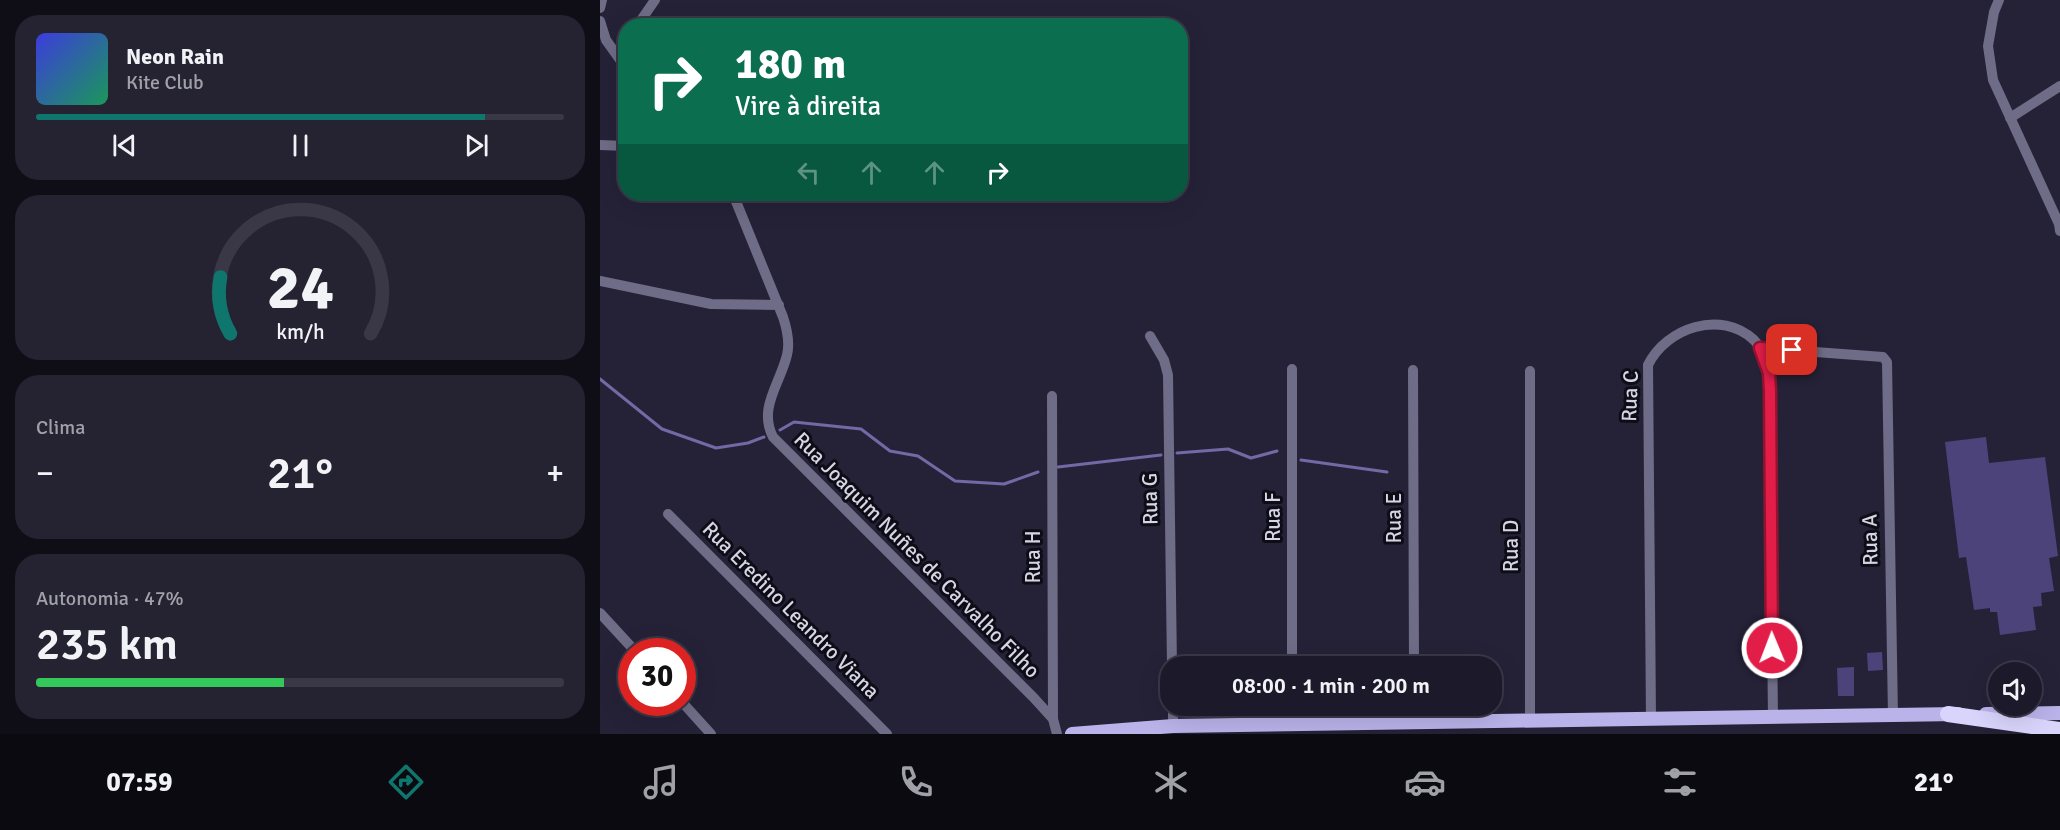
<!DOCTYPE html>
<html lang="pt">
<meta charset="utf-8">
<style>
body{margin:0;font-family:Signika,sans-serif;background:#252332;color:#f1f3f6;height:100vh;display:flex;flex-direction:column;font-size:22px;white-space:nowrap}
*{box-sizing:border-box;margin:0}
p{font-size:20px;color:#a0a1a8}
.icon{flex:none;width:33px;height:33px;fill:none;stroke:currentColor;stroke-width:2;stroke-linecap:round;stroke-linejoin:round}
.map{position:relative;flex:1;overflow:hidden}
.sheet{display:flex;flex-direction:column;gap:15px;padding:15px;background:#0f0e17;width:600px}
.sheet>*{flex:none}
.hud{position:absolute;left:18px;top:18px;width:570px;height:183px;border-radius:24px;box-shadow:0 6px 24px #0002,0 0 0 2px #3a3847;background:#0b6e4f;color:#fff;overflow:hidden}
.fabs{position:absolute;left:1388px;top:662px;display:grid;gap:12px}
.fabs a{display:grid;place-items:center;width:54px;height:54px;border-radius:50%;background:#1c1a2a;box-shadow:0 6px 24px #0002,0 0 0 2px #3a3847;font-size:30px}
.speed{position:absolute;left:18px;top:638px;display:flex;gap:12px;font-size:30px;font-weight:700;text-align:center}
.speed>*{display:grid;place-content:center;width:78px;height:78px;border-radius:50%;background:#1c1a2a;box-shadow:0 6px 24px #0002,0 0 0 2px #3a3847;line-height:1}
.speed .limit{border:9px solid #d22;background:#fff;color:#111}
.pin{position:absolute;display:grid;place-items:center;width:51px;height:51px;color:#fff;margin:-26px;border-radius:12px;box-shadow:0 3px 9px #0006}
.me{position:absolute;width:66px;margin:-33px;rotate:359deg;stroke-linejoin:round;filter:drop-shadow(0 0 4px #0008)}
.turn{display:flex;align-items:center;gap:21px;height:126px;padding:0 18px;font-size:27px}
.turn .icon{width:78px;height:78px;stroke-width:2.5}
.turn b{display:block;font-size:42px;line-height:51px}
.lanes{display:flex;align-items:center;height:57px;padding:0 18px;background:#0003;justify-content:center;gap:30px;direction:ltr}
.lanes .off{opacity:.35}
.big{font-size:45px;font-weight:600;line-height:1.1}
.sheet .card{flex:1;display:flex;flex-direction:column;justify-content:center;gap:9px;min-width:0;padding:0 21px;border-radius:24px;background:#252332}
.sheet .dial{align-items:center;gap:0}
.dial svg{height:156px;overflow:visible;fill:none;stroke:#3a3847;stroke-width:7;stroke-linecap:round;text-anchor:middle}
.dial text{fill:#f1f3f6;stroke:none}
.song{display:flex;align-items:center;gap:18px}
.cover{width:72px;height:72px;border-radius:9px;background:linear-gradient(135deg,hsl(240 70% 55%),hsl(150 70% 35%))}
.played{height:6px;border-radius:3px;background:linear-gradient(90deg,#0f766e 85%,#3a3847 85%)}
.keys{display:flex;justify-content:space-around;direction:ltr}
.heat{display:flex;justify-content:space-between;align-items:center;font-size:33px;direction:ltr}
.charge{height:9px;border-radius:4px;background:linear-gradient(90deg,#34c759 47%,#3a3847 0)}
.trip{position:absolute;left:560px;top:656px;width:342px;height:60px;border-radius:24px;background:#1c1a2a;box-shadow:0 6px 24px #0002,0 0 0 2px #3a3847;font-weight:600;line-height:60px;text-align:center}
.menu{display:flex;height:96px;justify-content:space-around;align-items:center;background:#0b0a11;color:#a0a1a8}
.menu .icon{width:42px;height:42px}
.menu .current{color:#0f766e}
.menu b{font-size:27px;color:#f1f3f6}
main{display:flex;flex:1;min-height:0}
.map>svg:first-child{display:block}
</style>
<main>
<section class="sheet">
<div class="card">
<div class="song"><i class="cover"></i><div><b>Neon Rain</b><p>Kite Club</p></div></div>
<div class="played"></div>
<div class="keys"><svg class="icon" aria-label="previous" viewBox="0 0 24 24"><path d="M18 5L8 12l10 7zM5 5v14"/></svg><svg class="icon" aria-label="pause" viewBox="0 0 24 24"><path d="M8 5v14M16 5v14"/></svg><svg class="icon" aria-label="next" viewBox="0 0 24 24"><path d="M6 5l10 7-10 7zM19 5v14"/></svg></div>
</div>
<div class="card dial"><svg viewBox="0 0 100 80">
<path d="M14 69A42 42 0 1 1 86 69"/>
<path d="M14 69A42 42 0 0 1 9 40" stroke="#0f766e"/>
<text x="50" y="56" font-size="32" font-weight="700">24</text>
<text x="50" y="72" font-size="11">km/h</text>
</svg></div>
<div class="card"><p>Clima</p>
<div class="heat"><a>−</a><b class="big">21°</b><a>+</a></div>
</div>
<div class="card"><p>Autonomia · 47%</p><b class="big">235 km</b><div class="charge"></div></div>
</section>
<div class="map">
<svg width="1460" height="734" viewBox="0 0 1460 734">
<rect width="100%" height="100%" fill="#252238"/>
<g fill="none" stroke-linecap="round" stroke-linejoin="round">
<path stroke="#7269a5" stroke-width="3" d="M 0,379 L 62,429 L 116,448 L 148,443 L 164,437
M 180,430 L 194,422 L 261,429 L 290,451 L 318,456 L 355,481 L 404,484 L 438,472
M 577,453 L 628,449 L 651,458 L 677,451
M 701,460 L 787,472
M 458,467 L 561,455"/>
</g>
<path fill="#4d437b" d="M 1386,437 L 1389,463 L 1445,457 L 1458,556 L 1449,558 L 1454,591 L 1441,593 L 1442,606 L 1433,607 L 1436,630 L 1400,635 L 1397,612 L 1390,612 L 1390,608 L 1374,610 L 1366,557 L 1359,558 L 1345,442 Z
M 1282,652 L 1283,670 L 1268,671 L 1267,653 Z
M 1254,667 L 1254,696 L 1238,696 L 1237,668 Z"/>
<g fill="none" stroke-linecap="round" stroke-linejoin="round">
<path stroke="#6f6c87" stroke-width="10" d="M 1399,0 L 1394,12 L 1388,46 L 1393,80 L 1459,224 L 1460,231
M 0,8 L 2,0
M 0,21 L 6,40 L 26,68
M 37,26 L 55,0
M 1410,118 L 1460,86
M 0,145 L 26,146
M 133,194 L 183,317 C 187,329 190,343 187,355 C 180,384 158,408 173,437 L 434,698 L 453,719 L 457,734
M 0,281 L 111,304 L 179,305
M 550,336 L 564,360 L 568,375 L 572,666
M 1160,348 L 1283,357 L 1287,362 L 1293,716
M 692,369 L 692,666
M 813,370 L 814,666
M 452,396 L 453,719
M 68,514 L 287,734
M 0,613 L 35,651
M 82,702 L 111,734
M 573,705 L 573,726
M 692,705 L 693,723
M 814,705 L 814,721
M 1051,719 L 1048,365 C 1066,328 1121,309 1154,340 C 1162,348 1165,362 1169,373 L 1173,718
M 930,721 L 930,371"/>
<path stroke="#bab3ea" stroke-width="14" d="M 1386,714 L 1460,713
M 472,734 L 573,726 L 1358,714"/>
<path stroke="#d8d4fb" stroke-width="16" d="M 1348,714 L 1460,730"/>
</g>
<g fill="none" stroke-linecap="round" stroke-linejoin="round">
<defs>
<path id="route" d="M 1172,648 L 1170,391 L 1169,373 L 1160,348 L 1192,350"/>
</defs>
<use href="#route" stroke="#92132f" stroke-width="15"/>
<use href="#route" stroke="#e11d48" stroke-width="10"/>
</g>
<g text-anchor="middle" dominant-baseline="central" stroke-width="6" stroke-linejoin="round" paint-order="stroke">
<g font-size="21" fill="#d6d5e3" stroke="#0e0d17">
<text transform="translate(1030 396) rotate(-88)">Rua C</text>
<text transform="translate(550 499) rotate(-91)">Rua G</text>
<text transform="translate(673 517) rotate(-90)">Rua F</text>
<text transform="translate(794 518) rotate(-90)">Rua E</text>
<text transform="translate(1270 540) rotate(-91)">Rua A</text>
<text transform="translate(911 546) rotate(-90)">Rua D</text>
<text transform="translate(317 555) rotate(45)">Rua Joaquim Nuñes de Carvalho Filho</text>
<text transform="translate(433 557) rotate(-90)">Rua H</text>
<text transform="translate(191 610) rotate(45)">Rua Eredino Leandro Viana</text>
</g>
</g>
</svg>
<div class="fabs">
<a><svg class="icon" aria-label="sound" viewBox="0 0 24 24"><path d="M4 9h4l5-4v14l-5-4H4zM17 9q2 3 0 6"/></svg></a>
</div>
<div class="speed"><div class="limit">30</div></div>
<div class="pin" style="left:1192px;top:350px;background:#d93025"><svg class="icon" aria-label="arrive" viewBox="0 0 24 24"><path d="M6 21V4h12l-3 4 3 4H6"/></svg></div>
<svg class="me" style="left:1172px;top:648px" viewBox="-20 -20 40 40"><circle r="17" fill="#e11d48" stroke="#fff" stroke-width="3"/><path d="M0-11L8 9 0 5-8 9z" fill="#fff"/></svg>
<div class="trip">08:00 · 1 min · 200 m</div>
<div class="hud">
<div class="turn"><svg class="icon" aria-label="right" viewBox="0 0 24 24"><path d="M7 20v-9h11M14 6l5 5-5 5"/></svg><div><b>180 m</b>Vire à direita</div></div>
<div class="lanes"><svg class="icon off" aria-label="left" viewBox="0 0 24 24"><path d="M17 20v-9H6M10 6l-5 5 5 5"/></svg><svg class="icon off" aria-label="ahead" viewBox="0 0 24 24"><path d="M12 20V5M6 11l6-6 6 6"/></svg><svg class="icon off" aria-label="ahead" viewBox="0 0 24 24"><path d="M12 20V5M6 11l6-6 6 6"/></svg><svg class="icon" aria-label="right" viewBox="0 0 24 24"><path d="M7 20v-9h11M14 6l5 5-5 5"/></svg></div>
</div>
</div>
</main>
<nav class="menu">
<b>07:59</b>
<svg class="icon current" aria-label="directions" viewBox="0 0 24 24"><path d="M12 3l9 9-9 9-9-9zM9 14v-3h6M13 9l2 2-2 2"/></svg>
<svg class="icon" aria-label="music" viewBox="0 0 24 24"><path d="M9 18V5l10-2v13"/><circle cx="6" cy="18" r="3"/><circle cx="16" cy="16" r="3"/></svg>
<svg class="icon" aria-label="phone" viewBox="0 0 24 24"><path d="M5 4h4l2 5-3 2q2 4 5 5l2-3 5 2v4C11 20 4 13 5 4z"/></svg>
<svg class="icon" aria-label="climate" viewBox="0 0 24 24"><path d="M12 3v18M4 7l16 10M4 17L20 7"/></svg>
<svg class="icon" aria-label="car" viewBox="0 0 24 24"><path d="M5 17H2v-5l4-1 3-4h7l3 4 3 1v5h-3M9 17h6M6 11h13"/><circle cx="7" cy="17" r="2"/><circle cx="17" cy="17" r="2"/></svg>
<svg class="icon" aria-label="filters" viewBox="0 0 24 24"><path d="M4 7h16M4 17h16"/><circle cx="9" cy="7" r="2"/><circle cx="15" cy="17" r="2"/></svg>
<b>21°</b>
</nav>
